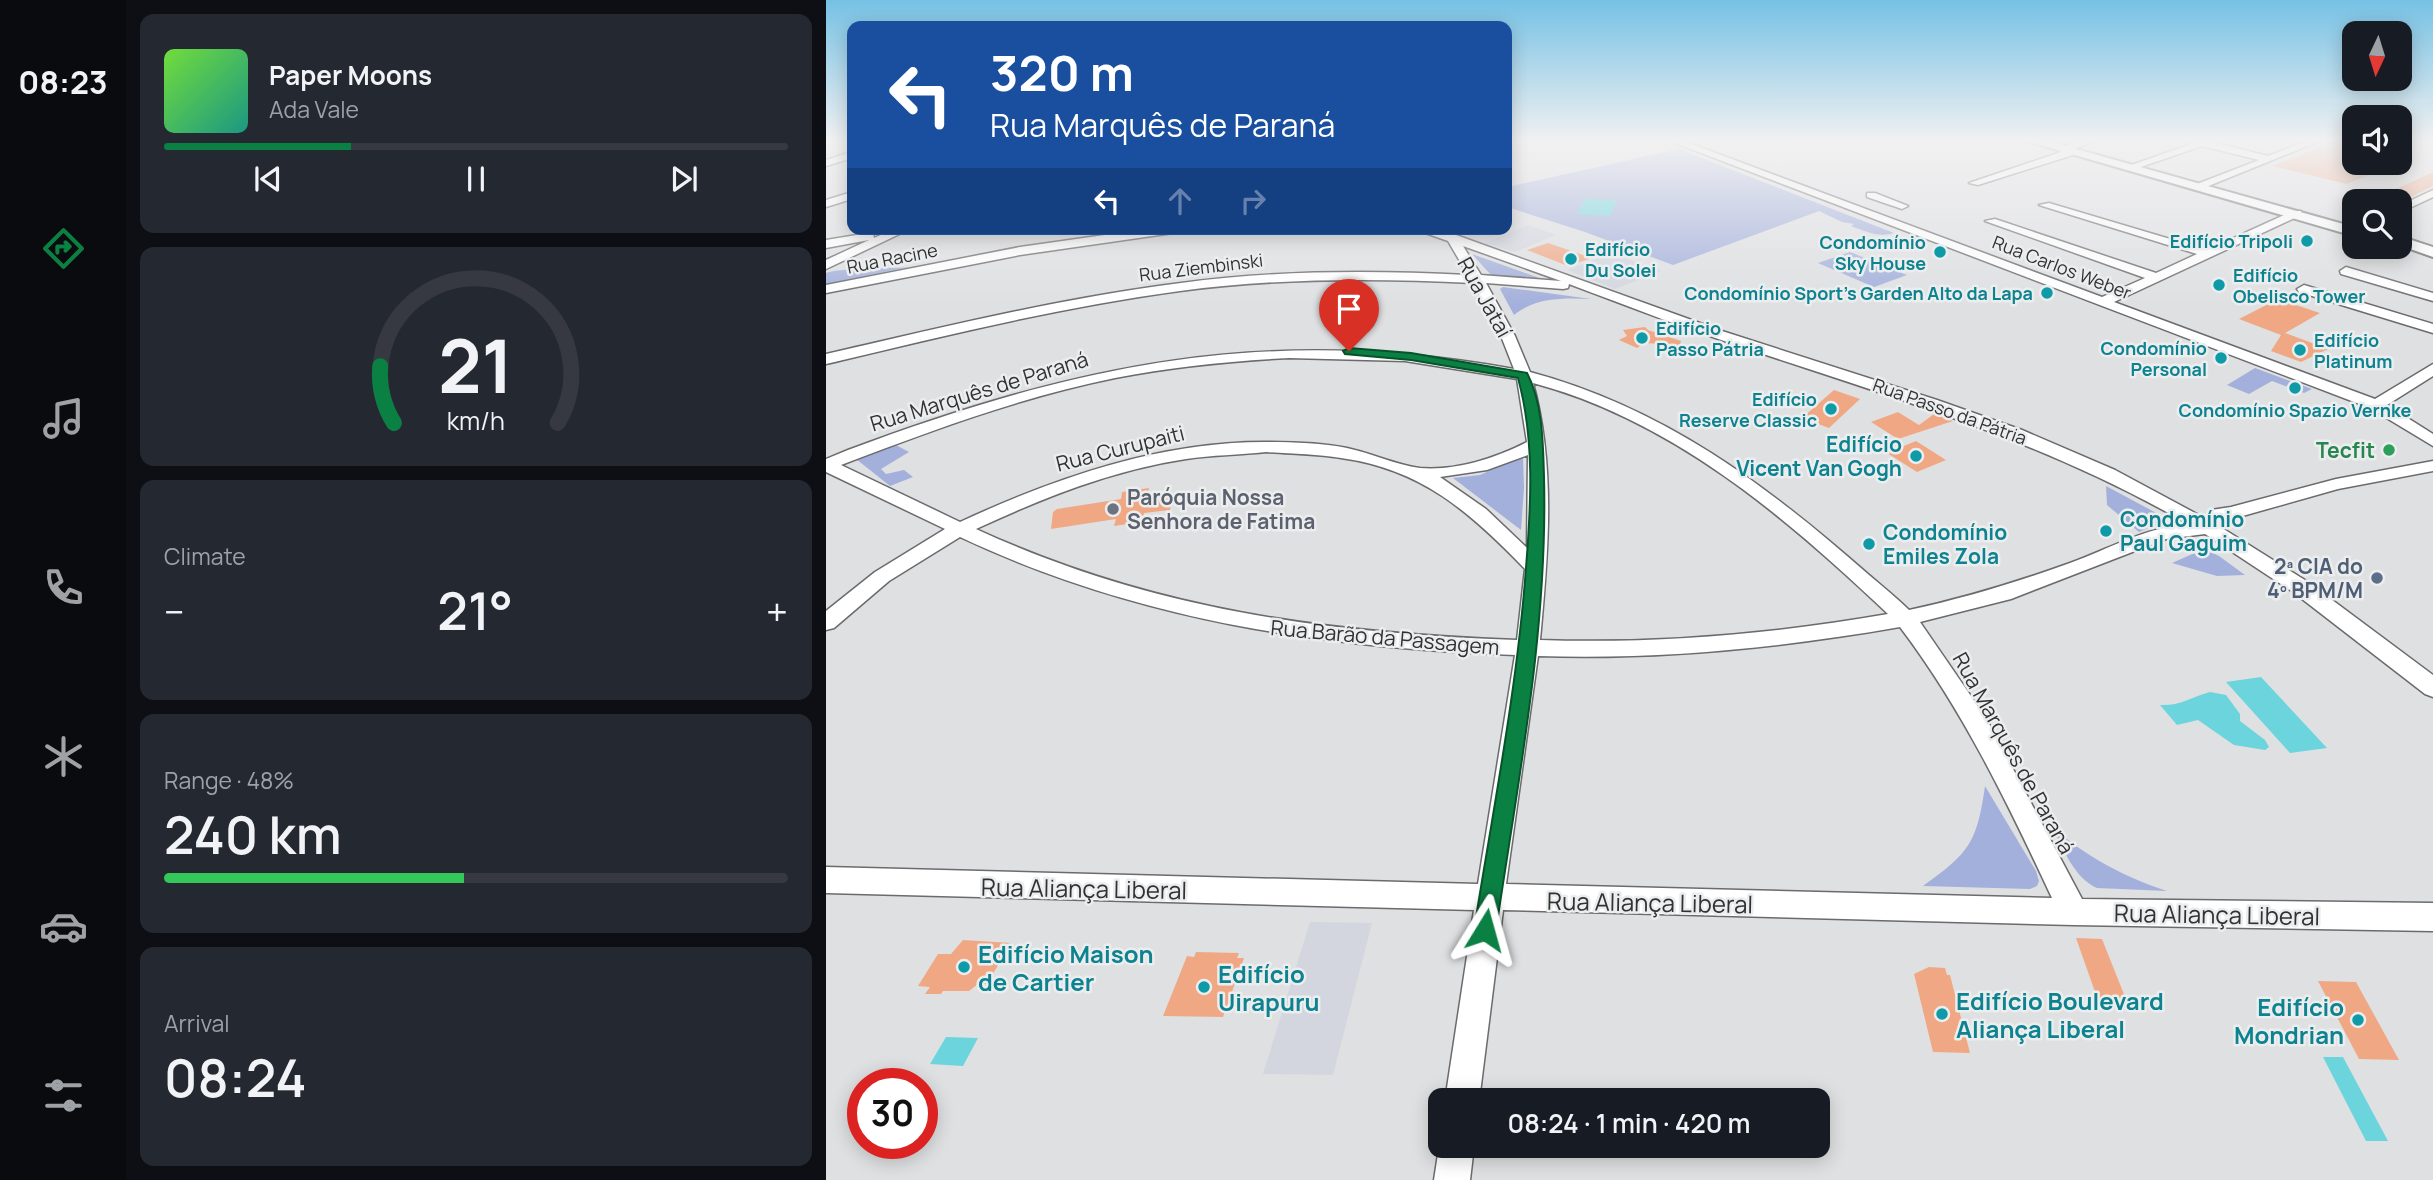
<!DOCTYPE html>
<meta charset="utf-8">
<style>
body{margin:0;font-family:Manrope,sans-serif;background:#242831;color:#f1f3f6;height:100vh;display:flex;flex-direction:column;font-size:26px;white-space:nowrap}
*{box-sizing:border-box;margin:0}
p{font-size:23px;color:#9ea1a6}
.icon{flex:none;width:38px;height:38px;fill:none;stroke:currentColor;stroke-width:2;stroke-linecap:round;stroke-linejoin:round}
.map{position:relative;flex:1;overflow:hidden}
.sheet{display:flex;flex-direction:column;gap:14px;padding:14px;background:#0d0f14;width:700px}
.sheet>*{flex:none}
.banner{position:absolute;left:21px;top:21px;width:665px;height:214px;border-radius:14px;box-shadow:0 4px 18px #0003;background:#1a4fa0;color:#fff;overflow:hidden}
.needle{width:46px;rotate:184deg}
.buttons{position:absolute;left:1516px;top:21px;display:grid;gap:14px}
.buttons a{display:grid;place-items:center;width:70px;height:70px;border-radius:14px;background:#171b24;box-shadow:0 4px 18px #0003;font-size:35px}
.speed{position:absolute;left:21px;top:1068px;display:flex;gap:14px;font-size:35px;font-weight:700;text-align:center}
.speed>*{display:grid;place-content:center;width:91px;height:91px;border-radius:50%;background:#171b24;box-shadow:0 4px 18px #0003;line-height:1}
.speed .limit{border:10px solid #d22;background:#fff;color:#111}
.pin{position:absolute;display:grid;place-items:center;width:60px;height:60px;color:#fff;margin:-72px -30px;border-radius:50% 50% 50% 0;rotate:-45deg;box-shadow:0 0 7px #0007}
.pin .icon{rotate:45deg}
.me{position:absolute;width:77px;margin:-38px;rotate:8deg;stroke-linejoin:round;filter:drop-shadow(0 0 5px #0008)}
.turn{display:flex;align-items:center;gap:24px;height:147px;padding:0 28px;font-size:32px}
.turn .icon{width:91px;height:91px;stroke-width:2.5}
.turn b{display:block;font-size:49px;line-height:60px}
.lanes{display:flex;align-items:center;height:66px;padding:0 28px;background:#0003;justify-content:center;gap:35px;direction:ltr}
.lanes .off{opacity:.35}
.big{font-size:52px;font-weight:600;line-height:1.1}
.sheet .tile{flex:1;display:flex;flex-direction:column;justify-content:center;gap:10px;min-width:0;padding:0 24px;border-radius:14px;background:#242831}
.sheet .dial{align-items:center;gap:0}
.dial svg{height:182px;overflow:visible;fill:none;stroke:#363941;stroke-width:7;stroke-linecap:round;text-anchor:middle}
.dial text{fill:#f1f3f6;stroke:none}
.song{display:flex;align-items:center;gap:21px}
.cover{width:84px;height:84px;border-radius:10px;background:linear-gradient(135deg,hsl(100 70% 55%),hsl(170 70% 35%))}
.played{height:7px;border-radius:4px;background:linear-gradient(90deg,#0b8043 30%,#363941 30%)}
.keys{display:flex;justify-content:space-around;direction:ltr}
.heat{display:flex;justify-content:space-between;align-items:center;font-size:38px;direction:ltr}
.charge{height:10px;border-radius:5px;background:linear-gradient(90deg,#34c759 48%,#363941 0)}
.trip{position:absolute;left:602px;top:1088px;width:402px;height:70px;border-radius:14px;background:#171b24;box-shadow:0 4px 18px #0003;font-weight:600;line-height:70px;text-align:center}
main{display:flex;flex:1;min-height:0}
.tab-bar{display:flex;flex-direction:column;width:126px;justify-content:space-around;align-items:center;background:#090b0e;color:#9ea1a6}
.tab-bar .icon{width:49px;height:49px}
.tab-bar .current{color:#0b8043}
.tab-bar b{font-size:32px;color:#f1f3f6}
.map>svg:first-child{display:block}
</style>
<main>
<nav class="tab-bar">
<b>08:23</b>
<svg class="icon current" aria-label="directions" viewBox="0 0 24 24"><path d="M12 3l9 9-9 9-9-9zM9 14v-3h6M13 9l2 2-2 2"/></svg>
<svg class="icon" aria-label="music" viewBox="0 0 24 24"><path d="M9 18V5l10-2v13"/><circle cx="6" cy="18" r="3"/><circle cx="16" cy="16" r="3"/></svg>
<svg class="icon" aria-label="phone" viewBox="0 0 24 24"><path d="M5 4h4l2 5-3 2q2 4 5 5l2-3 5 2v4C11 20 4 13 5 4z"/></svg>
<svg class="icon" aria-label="climate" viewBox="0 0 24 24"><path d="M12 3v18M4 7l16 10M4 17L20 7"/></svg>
<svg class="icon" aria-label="car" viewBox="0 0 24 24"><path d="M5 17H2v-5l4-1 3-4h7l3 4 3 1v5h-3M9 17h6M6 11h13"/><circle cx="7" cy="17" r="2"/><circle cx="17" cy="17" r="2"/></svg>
<svg class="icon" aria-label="filters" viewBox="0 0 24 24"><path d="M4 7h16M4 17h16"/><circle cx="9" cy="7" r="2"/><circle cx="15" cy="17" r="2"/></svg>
</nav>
<section class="sheet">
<div class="tile">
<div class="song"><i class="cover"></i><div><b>Paper Moons</b><p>Ada Vale</p></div></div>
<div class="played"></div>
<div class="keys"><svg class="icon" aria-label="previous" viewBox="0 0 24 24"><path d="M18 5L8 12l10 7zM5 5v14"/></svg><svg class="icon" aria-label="pause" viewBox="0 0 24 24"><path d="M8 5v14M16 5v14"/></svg><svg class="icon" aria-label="next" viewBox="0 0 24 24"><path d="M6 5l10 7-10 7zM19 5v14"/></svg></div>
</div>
<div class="tile dial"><svg viewBox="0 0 100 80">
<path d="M14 69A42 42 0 1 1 86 69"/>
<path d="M14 69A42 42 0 0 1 8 44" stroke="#0b8043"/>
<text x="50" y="56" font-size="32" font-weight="700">21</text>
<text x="50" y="72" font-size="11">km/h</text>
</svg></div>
<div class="tile"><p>Climate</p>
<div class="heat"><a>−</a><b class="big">21°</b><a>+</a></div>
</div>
<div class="tile"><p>Range · 48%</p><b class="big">240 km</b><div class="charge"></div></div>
<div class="tile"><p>Arrival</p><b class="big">08:24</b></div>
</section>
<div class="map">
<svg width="1607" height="1180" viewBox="0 0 1607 1180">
<rect width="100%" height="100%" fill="#dfe0e2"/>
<path fill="#d3d6df" d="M 702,225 L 730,235 L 689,252 L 659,243 Z
M 785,253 L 804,260 L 835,271 L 789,289 L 741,270 Z
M 484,922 L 546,923 L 507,1075 L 437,1074 Z"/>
<path fill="#a3b0db" d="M 853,149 L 1068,233 C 1053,238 1039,231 1025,226 L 1028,224 L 1016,222 L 993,211 L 847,265 L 759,232 L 681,207 L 681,187 Z
M 1024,252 L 1081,275 L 1048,287 L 992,263 Z
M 646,254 L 722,281 L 665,275 Z
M 83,267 L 0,284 L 0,273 C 9,268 67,269 83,267 Z
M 677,287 L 765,299 C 738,298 710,297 688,315 L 674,289 Z
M 1429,368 L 1486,389 L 1478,393 L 1446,381 L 1423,394 L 1401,385 Z
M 68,444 L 83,452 L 55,469 L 60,474 L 78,470 L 87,477 L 64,486 L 30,459 Z
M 697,456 L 698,488 L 695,530 L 627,478 L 654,475 Z
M 1280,486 L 1334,515 L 1338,518 L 1337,522 L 1313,532 L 1281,505 Z
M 1382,551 L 1393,556 L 1419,575 L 1391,576 L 1346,563 L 1371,552 Z
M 1159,786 L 1210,871 L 1213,881 L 1211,886 L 1204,889 L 1097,886 C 1143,853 1151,843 1159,786 Z
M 1226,827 C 1261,857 1298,877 1341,891 L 1271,888 C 1248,878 1237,848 1226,827 Z"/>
<path fill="#6bd4dd" d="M 759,199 L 791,200 L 784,216 L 751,214 Z
M 1435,677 L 1501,748 L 1464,753 L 1400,682 Z
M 1384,692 L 1400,695 L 1414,714 L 1414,721 L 1439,740 L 1443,747 L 1439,750 L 1408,745 L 1372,720 L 1351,725 L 1334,705 C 1355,706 1365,697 1384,692 Z
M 120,1037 L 152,1038 L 137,1066 L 104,1064 Z
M 1497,1057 L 1517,1057 L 1562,1141 L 1540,1141 Z"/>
<path fill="#f0a884" d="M 1513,140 L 1528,140 L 1528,163 L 1558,169 L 1521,184 L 1446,166 Z
M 1607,172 L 1607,186 L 1576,201 L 1555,196 Z
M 722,243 L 763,257 L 763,259 L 742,266 L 701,250 Z
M 1452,299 L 1494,313 L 1459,333 L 1502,349 L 1475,362 L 1445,351 L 1455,335 L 1413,319 Z
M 819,327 L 822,330 L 855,341 L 854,345 L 819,343 L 811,348 L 793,340 L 801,336 L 797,330 Z
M 1008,390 L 1034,399 L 1003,428 L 976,418 Z
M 1072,412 L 1093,425 L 1108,414 L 1127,421 L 1072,439 L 1045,422 Z
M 1090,441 L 1120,460 L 1091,472 L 1061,453 Z
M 323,488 L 321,497 L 346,493 L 344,510 L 318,513 L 316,522 L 288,526 L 290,519 L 225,529 L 227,512 L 231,509 L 295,499 L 296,492 Z
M 1250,938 L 1276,939 L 1303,1007 L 1274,1006 Z
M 137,940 L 185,943 L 161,984 L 152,984 L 143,991 L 117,991 L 115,994 L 99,994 L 104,987 L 92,986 L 112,954 L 125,954 Z
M 370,952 L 413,953 L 411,958 L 418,958 L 397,1017 L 337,1016 L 361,956 L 368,957 Z
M 1103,967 L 1119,968 L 1121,975 L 1124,975 L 1144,1053 L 1107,1052 L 1088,974 Z
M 1492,981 L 1530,982 L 1573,1060 L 1533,1059 Z"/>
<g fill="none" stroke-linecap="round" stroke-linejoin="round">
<defs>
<path id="minor" d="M 841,140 L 855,140 L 1276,297 L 1319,278 L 1159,221 L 1169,219 L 1330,273 L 1371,254 L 1213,205 L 1223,203 L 1381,250 L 1467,211 L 1475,211 L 1475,215 L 1288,302 L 1549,399 L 1607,364 L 1607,376 L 1561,405 L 1607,434 L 1607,446 L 1544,408 Z
M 1256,140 L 1271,140 L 1248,149 L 1252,152 L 1250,154 L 1152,185 L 1143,183 L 1235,152 L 1234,148 Z
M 1368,140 L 1378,140 L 1442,156 L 1483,140 L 1496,140 L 1375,189 L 1371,188 L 1371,184 L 1433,160 L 1376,146 L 1306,170 L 1297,168 L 1368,143 Z
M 26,152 L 26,158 L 0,166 L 0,160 Z
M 1607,190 L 1607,197 L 1573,213 L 1573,206 Z
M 26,192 L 26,199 L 0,207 L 0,200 Z
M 1041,193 L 1049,193 L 1082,206 L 1076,209 L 1041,197 Z
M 68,229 L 84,229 L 0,269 L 0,260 L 43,240 L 0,248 L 0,240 L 43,233 L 47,234 L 48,238 Z
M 321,229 L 353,229 L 347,233 L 194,255 L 0,293 L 0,285 L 194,247 Z
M 588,229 L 607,229 L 630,235 L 896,331 L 1111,400 L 1196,430 L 1289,470 L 1382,520 L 1385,518 L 1382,514 L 1385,510 L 1405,507 L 1510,479 L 1607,461 L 1607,471 L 1512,489 L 1413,517 L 1396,528 L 1482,582 L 1607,675 L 1607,697 L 1599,694 L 1467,592 L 1379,534 L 1340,539 L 1185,599 L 1094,622 L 1160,718 L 1256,899 L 1607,903 L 1607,931 L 1248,925 L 677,910 L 653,1101 L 619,1101 L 648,910 L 0,893 L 0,867 L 652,884 L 689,655 C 497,648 310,620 134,537 L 63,581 L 8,628 L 0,630 L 0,611 L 49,572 L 119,529 L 0,472 L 0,459 L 22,450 C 252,364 442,324 688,369 L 675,336 L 647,283 C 549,278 451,278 354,291 C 235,307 117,336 0,364 L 0,354 C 118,327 235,298 355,283 C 450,270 546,270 642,275 L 622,241 ZM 637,246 L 735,281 L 655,275 ZM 660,283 L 737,289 L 742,288 L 743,284 C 804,307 866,331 928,351 C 1082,402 1221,443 1362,524 C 1320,527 1283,549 1244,563 C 1191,582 1139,598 1083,610 C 1071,598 1057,587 1043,575 C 941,485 838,408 704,372 L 689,336 ZM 463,358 L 579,361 L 691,379 L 701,442 C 670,458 630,471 594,468 C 570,465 545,453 521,448 C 497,443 467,442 442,442 C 335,441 229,478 134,522 L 15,465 C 104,431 195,397 289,378 C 346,367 404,361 463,358 ZM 707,383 C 846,420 960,517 1062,614 C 947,634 830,644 714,640 C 722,555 730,467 707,383 ZM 440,452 C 465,454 491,454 515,458 C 596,469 645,513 699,569 L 691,640 C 500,633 326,610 150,529 C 217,498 286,470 360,459 C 386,455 414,455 440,452 ZM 702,455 L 701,548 L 660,509 L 614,477 L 661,470 ZM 1074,627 C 1137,710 1182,804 1226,898 L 680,884 L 712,656 C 833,660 954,648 1074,627 Z
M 1520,267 L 1607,293 L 1607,301 L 1515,274 L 1514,271 Z
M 1478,285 L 1607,324 L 1607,333 L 1473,292 L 1471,289 Z
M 614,1141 L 614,1146 L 648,1146 L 644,1180 L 608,1180 Z"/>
<path id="major" d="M 1197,140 L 1218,140 L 1528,227 L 1528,236 Z
M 1573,236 L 1607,247 L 1607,257 L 1573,245 Z"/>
</defs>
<use href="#minor" stroke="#6b6b6d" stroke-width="3"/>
<use href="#major" stroke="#6b6b6d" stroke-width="4"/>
<use href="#minor" fill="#fff" fill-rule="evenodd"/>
<use href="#major" fill="#fff" fill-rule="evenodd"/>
</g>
<linearGradient id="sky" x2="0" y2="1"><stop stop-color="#76c1e4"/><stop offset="0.46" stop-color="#f1f1f2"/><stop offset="1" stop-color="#f1f1f2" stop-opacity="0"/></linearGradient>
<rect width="1607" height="306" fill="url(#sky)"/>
<path fill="#0b8043" stroke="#07532c" stroke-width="2" d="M 523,348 L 585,353 L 701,373 C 717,403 717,444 718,477 C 722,629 692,780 670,930 L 667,938 L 659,941 L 651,938 L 648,930 C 667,810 691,690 700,568 C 705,505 709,440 692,378 L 585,360 L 519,354 L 517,351 Z"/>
<g fill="#0f9aa8" stroke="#ecedef" stroke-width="2.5">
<circle cx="1481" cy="241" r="7"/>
<circle cx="1114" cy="252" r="7"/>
<circle cx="745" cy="259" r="7"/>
<circle cx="1393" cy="285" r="7"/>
<circle cx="1221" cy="293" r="7"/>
<circle cx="816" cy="338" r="7"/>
<circle cx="1474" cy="350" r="7"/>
<circle cx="1395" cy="358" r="7"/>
<circle cx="1469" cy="388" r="7"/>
<circle cx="1005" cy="409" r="7"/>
<circle cx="1090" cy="456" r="7"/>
<circle cx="1280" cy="531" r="7"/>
<circle cx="1043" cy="544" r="7"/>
<circle cx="138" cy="967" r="7"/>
<circle cx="378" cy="987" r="7"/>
<circle cx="1116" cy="1014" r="7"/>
<circle cx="1532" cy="1020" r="7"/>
</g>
<circle fill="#2e9e5b" stroke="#ecedef" stroke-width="2.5" cx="1563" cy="450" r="7"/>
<circle fill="#6b7280" stroke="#ecedef" stroke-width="2.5" cx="287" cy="509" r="7"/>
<circle fill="#5c6f8a" stroke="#ecedef" stroke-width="2.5" cx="1551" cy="578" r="7"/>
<g text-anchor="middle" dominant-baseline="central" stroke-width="5" stroke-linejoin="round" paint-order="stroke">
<g font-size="18" font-weight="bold" fill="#0d838f" stroke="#ecedef" text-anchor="end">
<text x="1467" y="241">Edifício Tripoli</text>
<text x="1100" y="242">Condomínio<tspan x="1100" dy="21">Sky House</tspan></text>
<text x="759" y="249" text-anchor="start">Edifício<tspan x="759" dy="21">Du Solei</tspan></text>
<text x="1407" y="275" text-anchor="start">Edifício<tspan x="1407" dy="21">Obelisco Tower</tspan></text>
<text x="1207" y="293">Condomínio Sport's Garden Alto da Lapa</text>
<text x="830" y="328" text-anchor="start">Edifício<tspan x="830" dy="21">Passo Pátria</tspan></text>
<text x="1488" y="340" text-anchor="start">Edifício<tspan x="1488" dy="21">Platinum</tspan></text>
<text x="1381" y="348">Condomínio<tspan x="1381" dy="21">Personal</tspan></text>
<text x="991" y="399">Edifício<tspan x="991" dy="21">Reserve Classic</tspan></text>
<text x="1469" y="410" text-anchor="middle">Condomínio Spazio Vernke</text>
</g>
<g font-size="18" fill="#313232" stroke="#ecedef">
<text transform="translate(66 258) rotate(-11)">Rua Racine</text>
<text transform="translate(375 267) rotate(-7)">Rua Ziembinski</text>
<text transform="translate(1236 267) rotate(21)">Rua Carlos Weber</text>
<text transform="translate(1124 411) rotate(20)">Rua Passo da Pátria</text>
</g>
<g font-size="21" fill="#313232" stroke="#ecedef">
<text transform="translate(659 297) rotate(61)">Rua Jataí</text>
<text transform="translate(153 391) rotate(-17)">Rua Marquês de Paraná</text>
<text transform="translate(294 448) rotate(-14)">Rua Curupaiti</text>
<text transform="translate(559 637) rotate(5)">Rua Barão da Passagem</text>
<text transform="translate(1188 753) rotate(61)">Rua Marquês de Paraná</text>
</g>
<g font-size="21" font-weight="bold" fill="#0d838f" stroke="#ecedef" text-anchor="start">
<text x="1076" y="444" text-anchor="end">Edifício<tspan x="1076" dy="24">Vicent Van Gogh</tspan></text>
<text x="1294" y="519">Condomínio<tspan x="1294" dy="24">Paul Gaguim</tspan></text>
<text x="1057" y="532">Condomínio<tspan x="1057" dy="24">Emiles Zola</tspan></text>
</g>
<g font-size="21" font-weight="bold" fill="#27864d" stroke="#ecedef" text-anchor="end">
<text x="1549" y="450">Tecfit</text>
</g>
<g font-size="21" font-weight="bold" fill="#5b616d" stroke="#ecedef" text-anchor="start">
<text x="301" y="497">Paróquia Nossa<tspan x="301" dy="24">Senhora de Fatima</tspan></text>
</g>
<g font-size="21" font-weight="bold" fill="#4e5e75" stroke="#ecedef" text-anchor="end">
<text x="1537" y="566">2ª CIA do<tspan x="1537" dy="24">4º BPM/M</tspan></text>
</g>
<g font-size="24" fill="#313232" stroke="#ecedef">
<text transform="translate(258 888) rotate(1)">Rua Aliança Liberal</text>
<text transform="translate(824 902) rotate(1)">Rua Aliança Liberal</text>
<text transform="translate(1391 914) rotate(1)">Rua Aliança Liberal</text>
</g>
<g font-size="24" font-weight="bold" fill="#0d838f" stroke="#ecedef" text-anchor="start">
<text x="152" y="953">Edifício Maison<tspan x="152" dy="28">de Cartier</tspan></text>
<text x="392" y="973">Edifício<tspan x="392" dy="28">Uirapuru</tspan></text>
<text x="1130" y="1000">Edifício Boulevard<tspan x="1130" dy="28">Aliança Liberal</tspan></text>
<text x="1518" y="1006" text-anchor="end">Edifício<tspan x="1518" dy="28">Mondrian</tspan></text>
</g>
</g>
</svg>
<div class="buttons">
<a><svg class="needle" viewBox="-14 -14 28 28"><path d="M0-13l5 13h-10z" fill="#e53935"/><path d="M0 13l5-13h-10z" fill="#9ea1a6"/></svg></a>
<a><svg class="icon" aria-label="sound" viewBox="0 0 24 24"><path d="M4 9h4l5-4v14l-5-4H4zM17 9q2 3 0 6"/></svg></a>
<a><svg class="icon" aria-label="search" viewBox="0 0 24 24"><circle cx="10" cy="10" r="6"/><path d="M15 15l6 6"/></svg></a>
</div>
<div class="speed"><div class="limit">30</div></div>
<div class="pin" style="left:523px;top:351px;background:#d93025"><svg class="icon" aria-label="arrive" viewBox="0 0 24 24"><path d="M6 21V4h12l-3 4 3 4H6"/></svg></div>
<svg class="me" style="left:659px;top:930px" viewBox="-20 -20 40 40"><path d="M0-17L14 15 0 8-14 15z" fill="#0b8043" stroke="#fff" stroke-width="4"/></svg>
<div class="trip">08:24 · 1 min · 420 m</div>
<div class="banner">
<div class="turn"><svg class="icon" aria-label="left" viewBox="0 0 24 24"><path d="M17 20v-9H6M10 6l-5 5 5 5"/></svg><div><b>320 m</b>Rua Marquês de Paraná</div></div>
<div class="lanes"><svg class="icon" aria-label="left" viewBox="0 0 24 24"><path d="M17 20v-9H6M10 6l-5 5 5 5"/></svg><svg class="icon off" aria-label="ahead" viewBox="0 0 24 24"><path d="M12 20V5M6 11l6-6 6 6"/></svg><svg class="icon off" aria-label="right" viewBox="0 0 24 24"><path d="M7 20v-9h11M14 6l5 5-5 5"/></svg></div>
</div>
</div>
</main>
